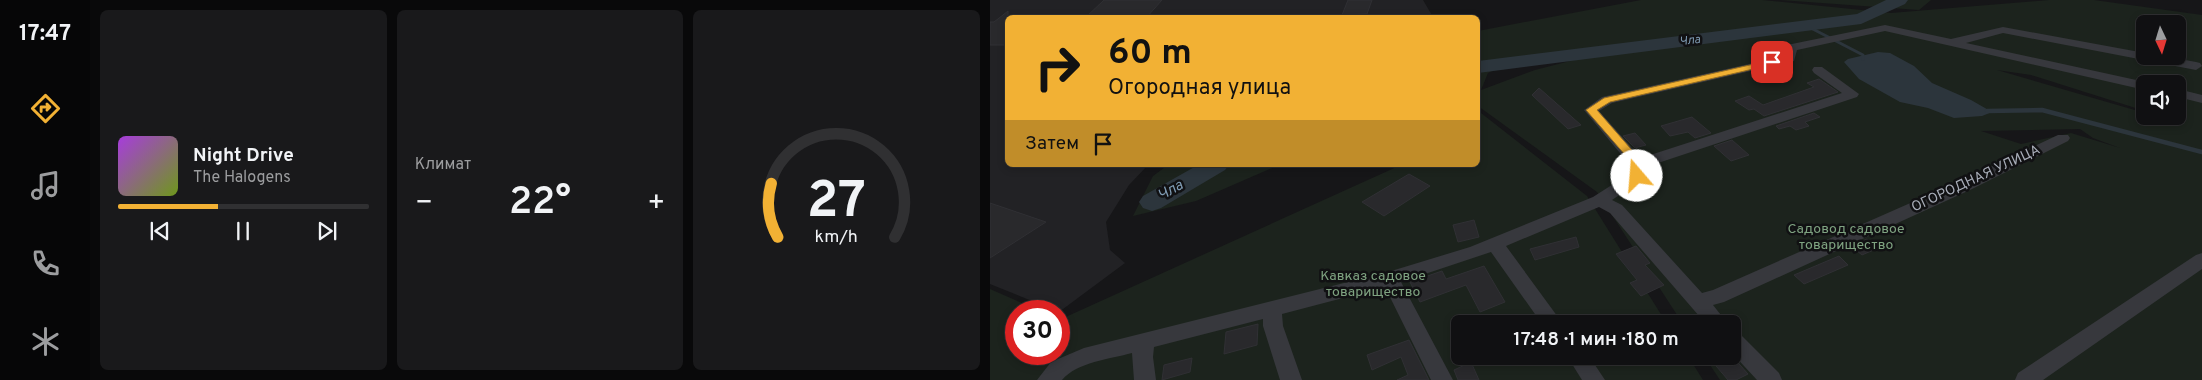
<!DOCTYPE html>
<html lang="ru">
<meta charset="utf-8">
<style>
body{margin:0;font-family:Overpass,sans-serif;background:#19191b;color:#f1f3f6;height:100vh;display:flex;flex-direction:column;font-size:19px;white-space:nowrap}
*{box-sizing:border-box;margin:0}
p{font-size:16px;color:#9c9d9f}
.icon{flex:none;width:28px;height:28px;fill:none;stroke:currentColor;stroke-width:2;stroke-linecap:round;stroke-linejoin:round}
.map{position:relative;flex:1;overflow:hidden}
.side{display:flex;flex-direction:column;gap:10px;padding:10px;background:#09090a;width:900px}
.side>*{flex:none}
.banner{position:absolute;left:15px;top:15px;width:475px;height:152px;border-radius:8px;box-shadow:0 2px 8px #0003,0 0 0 1px #303032;background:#f2b134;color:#111;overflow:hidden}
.needle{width:32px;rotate:176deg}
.controls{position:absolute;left:1146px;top:15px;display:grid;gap:10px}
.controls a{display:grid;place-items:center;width:50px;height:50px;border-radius:8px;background:#101012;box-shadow:0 2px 8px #0003,0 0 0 1px #303032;font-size:25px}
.speed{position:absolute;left:15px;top:300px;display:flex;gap:10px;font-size:25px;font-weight:700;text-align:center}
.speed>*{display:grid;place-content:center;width:65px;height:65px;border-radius:50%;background:#101012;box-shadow:0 2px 8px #0003,0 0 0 1px #303032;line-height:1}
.speed .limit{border:8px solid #d22;background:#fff;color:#111}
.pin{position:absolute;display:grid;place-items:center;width:42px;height:42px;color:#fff;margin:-21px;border-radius:10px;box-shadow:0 2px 8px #0006}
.me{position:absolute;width:55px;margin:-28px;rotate:342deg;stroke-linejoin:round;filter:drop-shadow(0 0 4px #0008)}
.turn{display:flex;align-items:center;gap:18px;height:105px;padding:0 20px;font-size:22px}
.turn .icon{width:65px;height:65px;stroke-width:2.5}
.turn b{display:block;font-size:35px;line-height:42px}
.then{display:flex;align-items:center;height:48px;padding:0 20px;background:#0003;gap:10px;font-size:19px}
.big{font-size:38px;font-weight:600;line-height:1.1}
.side .card{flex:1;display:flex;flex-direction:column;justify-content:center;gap:8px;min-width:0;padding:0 18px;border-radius:8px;background:#19191b}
.side .dial{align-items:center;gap:0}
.dial svg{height:130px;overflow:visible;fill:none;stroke:#303032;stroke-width:7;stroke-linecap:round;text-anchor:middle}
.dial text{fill:#f1f3f6;stroke:none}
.song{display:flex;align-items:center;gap:15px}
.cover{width:60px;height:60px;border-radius:8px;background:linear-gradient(135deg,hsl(280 70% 55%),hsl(80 70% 35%))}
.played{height:5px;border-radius:2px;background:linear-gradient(90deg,#f2b134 40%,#303032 40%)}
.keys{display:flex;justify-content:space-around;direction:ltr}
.heat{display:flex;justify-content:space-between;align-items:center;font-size:28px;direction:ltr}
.side .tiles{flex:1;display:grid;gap:10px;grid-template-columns:repeat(3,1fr)}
.trip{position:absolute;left:461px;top:315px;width:290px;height:50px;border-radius:8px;background:#101012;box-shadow:0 2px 8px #0003,0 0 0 1px #303032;font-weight:600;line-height:50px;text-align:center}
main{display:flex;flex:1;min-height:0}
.tab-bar{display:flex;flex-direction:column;width:90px;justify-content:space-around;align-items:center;background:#060607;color:#9c9d9f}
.tab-bar .icon{width:35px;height:35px}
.tab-bar .current{color:#f2b134}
.tab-bar b{font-size:22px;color:#f1f3f6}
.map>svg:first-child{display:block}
</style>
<main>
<nav class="tab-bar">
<b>17:47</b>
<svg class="icon current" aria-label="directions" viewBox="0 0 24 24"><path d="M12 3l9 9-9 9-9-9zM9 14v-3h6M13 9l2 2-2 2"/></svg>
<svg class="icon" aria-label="music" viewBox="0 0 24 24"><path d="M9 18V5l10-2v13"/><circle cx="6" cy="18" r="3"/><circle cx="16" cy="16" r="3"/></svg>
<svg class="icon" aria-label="phone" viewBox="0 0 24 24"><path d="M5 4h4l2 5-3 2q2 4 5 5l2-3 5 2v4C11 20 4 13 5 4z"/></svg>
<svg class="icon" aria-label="climate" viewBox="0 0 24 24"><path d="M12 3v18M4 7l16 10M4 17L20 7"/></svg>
</nav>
<section class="side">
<div class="tiles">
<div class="card">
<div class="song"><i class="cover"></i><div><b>Night Drive</b><p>The Halogens</p></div></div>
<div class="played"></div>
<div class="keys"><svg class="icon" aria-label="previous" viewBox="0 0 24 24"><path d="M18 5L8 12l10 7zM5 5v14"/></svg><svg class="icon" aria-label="pause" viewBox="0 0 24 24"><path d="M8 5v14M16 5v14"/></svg><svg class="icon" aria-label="next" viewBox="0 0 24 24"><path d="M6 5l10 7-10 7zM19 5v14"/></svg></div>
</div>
<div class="card"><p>Климат</p>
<div class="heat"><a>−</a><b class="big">22°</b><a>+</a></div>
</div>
<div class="card dial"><svg viewBox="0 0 100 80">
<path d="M14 69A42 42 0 1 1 86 69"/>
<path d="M14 69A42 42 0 0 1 10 36" stroke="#f2b134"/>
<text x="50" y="56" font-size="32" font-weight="700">27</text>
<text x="50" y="72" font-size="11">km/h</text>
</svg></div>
</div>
</section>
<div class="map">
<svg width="1212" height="380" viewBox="0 0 1212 380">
<rect width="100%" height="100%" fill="#161618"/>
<path fill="#222225" d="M 0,0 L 433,0 L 443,17 L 18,18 L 18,165 L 158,165 L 139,185 L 116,222 L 120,250 L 135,263 L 69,312 L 0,284 Z"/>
<path fill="#1c231d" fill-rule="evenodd" d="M 651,0 L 772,0 L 901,13 L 1059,0 L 1104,0 L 1212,15 L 1212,380 L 730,380 L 714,356 L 742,356 L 742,324 L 693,324 L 607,192 L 488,106 L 488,31 ZM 1155,24 L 1188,24 L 1188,56 L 1155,56 ZM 592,58 L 545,70 L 491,90 L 498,73 L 514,65 L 528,67 ZM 1007,70 L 1041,75 L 1155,111 L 1155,84 L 1188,84 L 1188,116 L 1171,116 L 1193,124 L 1166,116 L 1155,116 L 1155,113 ZM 1090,129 L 1103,138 L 1130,148 L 1081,133 L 1031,144 L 991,131 Z
M 790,0 L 941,0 L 929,10 Z
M 491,113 L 597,196 L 677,324 L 470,324 L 470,356 L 698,356 L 713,380 L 0,380 L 0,289 L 50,311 L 26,311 L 26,354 L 69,354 L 69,320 L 411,165 L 488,165 L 488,116 Z
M 178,165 L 289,165 L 206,201 L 143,216 L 163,176 Z"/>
<path fill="#2c353c" d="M 888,52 L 900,53 L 924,66 L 942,83 L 981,100 L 1002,112 L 992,116 L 964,118 L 938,108 L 910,102 L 869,79 L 854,62 L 858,59 Z"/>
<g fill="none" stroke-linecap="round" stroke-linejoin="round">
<path stroke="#2c353c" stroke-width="3" d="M 817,26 L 873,55 L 873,59"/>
<path stroke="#2c353c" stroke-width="4.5" d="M 997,111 L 1052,110 L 1212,152"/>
<path fill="#2c353c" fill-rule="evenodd" d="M 896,0 L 918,0 L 915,4 L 871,24 L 488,73 L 488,61 L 867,14 Z
M 208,165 L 239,165 L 235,170 L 171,208 L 162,211 L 153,208 L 149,202 L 153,196 Z"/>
</g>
<path fill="#29292c" stroke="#303034" d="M 114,0 L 172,0 L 156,18 L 95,18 Z
M 358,0 L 382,0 L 377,14 L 352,15 Z
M 18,11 L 18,45 L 0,45 L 0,22 L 4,22 Z
M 829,79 L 848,92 L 774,116 L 764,109 L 759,110 L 745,101 L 759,96 L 773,105 L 824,87 L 817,83 Z
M 549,88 L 591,125 L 578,129 L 542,95 Z
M 824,113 L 830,117 L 815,122 L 819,126 L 806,130 L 800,126 L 789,129 L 786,126 Z
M 702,117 L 721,133 L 705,138 L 698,132 L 680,136 L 671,126 Z
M 645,133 L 656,145 L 645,148 L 633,136 Z
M 742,140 L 759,155 L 741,161 L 724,146 Z
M 419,174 L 440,186 L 394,216 L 372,202 Z
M 0,203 L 56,222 L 0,258 Z
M 484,220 L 489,237 L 468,242 L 463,225 Z
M 586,237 L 589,247 L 545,260 L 540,249 Z
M 877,239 L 888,248 L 872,255 L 861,246 Z
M 646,246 L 660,263 L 655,265 L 674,285 L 651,296 L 640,283 L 647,280 L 626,254 Z
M 849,256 L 858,265 L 814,284 L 804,275 Z
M 494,266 L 515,302 L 490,312 L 476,285 L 430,302 L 420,282 L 452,271 L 456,279 Z
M 268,324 L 267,345 L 234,354 L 236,332 Z
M 419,340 L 439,380 L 407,380 L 418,375 L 411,357 L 382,370 L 377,355 Z
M 729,356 L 742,356 L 758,374 L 746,380 L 738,380 L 721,360 Z
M 202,358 L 200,372 L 172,380 L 174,365 Z
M 481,362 L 489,380 L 468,380 L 464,370 Z"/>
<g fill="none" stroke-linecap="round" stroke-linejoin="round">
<path fill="#37383d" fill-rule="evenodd" d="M 895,25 L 961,39 L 1013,27 L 1155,53 L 1155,56 L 1174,56 L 1206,62 L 1210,63 L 1212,66 L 1206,70 L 1013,33 L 976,43 L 1160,83 L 1155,84 L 1155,90 L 895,31 L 807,50 L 804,61 L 622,103 L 609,111 L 651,158 L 852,93 L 824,73 L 822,70 L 824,67 L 832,67 L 869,94 L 867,97 L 656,167 L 653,179 L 622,200 L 632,205 L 712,293 L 723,290 L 968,182 L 1068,135 L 1078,135 L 1080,138 L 1078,141 L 980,190 L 734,302 L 723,305 L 738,324 L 716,324 L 620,213 L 609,207 L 516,246 L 573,324 L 552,324 L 501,252 L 411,282 L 463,380 L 441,380 L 395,287 L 292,314 L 293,326 L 312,380 L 290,380 L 273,326 L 273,319 L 164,347 L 163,357 L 166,380 L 144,380 L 142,353 C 120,359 87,362 72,380 L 47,380 L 61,362 L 94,348 L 398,272 L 480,247 L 603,197 L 639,174 L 640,165 L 594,110 L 612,97 L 794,56 L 797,45 Z
M 1188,89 L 1212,95 L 1212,103 L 1188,97 Z
M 1212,253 L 1212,269 L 1053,380 L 1025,380 L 1028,373 L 1206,255 Z
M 742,331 L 749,333 L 789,373 L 792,380 L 767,380 L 742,353 Z
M 577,356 L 599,356 L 615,380 L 592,380 Z"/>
</g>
<path fill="#f2b134" stroke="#9d7322" d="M 782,60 L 785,61 L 785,64 L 620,102 L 607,110 L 654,164 L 651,178 L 643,178 L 641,176 L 643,164 L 596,110 L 614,98 Z"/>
<g text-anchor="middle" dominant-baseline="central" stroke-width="5" stroke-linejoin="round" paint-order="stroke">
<g font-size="12" font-style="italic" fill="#7f9bb3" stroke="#111113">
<text transform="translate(700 41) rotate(-7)">Чла</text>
</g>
<g font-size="14" fill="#a8adb8" stroke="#111113">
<text transform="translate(986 179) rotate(-25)">ОГОРОДНАЯ УЛИЦА</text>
</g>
<g font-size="14" fill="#7fa381" stroke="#111113">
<text x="856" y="229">Садовод садовое<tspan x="856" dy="16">товарищество</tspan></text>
<text x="383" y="276">Кавказ садовое<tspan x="383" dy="16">товарищество</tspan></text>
</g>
<g font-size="15" font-style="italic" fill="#7f9bb3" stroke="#111113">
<text transform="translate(181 191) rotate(-30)">Чла</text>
</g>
</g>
</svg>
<div class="controls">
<a><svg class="needle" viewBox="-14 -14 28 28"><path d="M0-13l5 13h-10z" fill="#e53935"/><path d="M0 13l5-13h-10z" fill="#9c9d9f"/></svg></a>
<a><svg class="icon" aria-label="sound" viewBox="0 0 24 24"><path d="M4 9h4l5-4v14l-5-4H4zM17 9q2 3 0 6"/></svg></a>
</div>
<div class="speed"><div class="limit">30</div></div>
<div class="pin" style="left:782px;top:62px;background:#d93025"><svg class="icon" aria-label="arrive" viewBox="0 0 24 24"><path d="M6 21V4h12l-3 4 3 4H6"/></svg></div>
<svg class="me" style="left:647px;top:176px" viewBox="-20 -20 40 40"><circle r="19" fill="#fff"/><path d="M0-13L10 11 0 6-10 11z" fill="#f2b134"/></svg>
<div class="trip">17:48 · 1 мин · 180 m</div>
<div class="banner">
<div class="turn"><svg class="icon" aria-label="right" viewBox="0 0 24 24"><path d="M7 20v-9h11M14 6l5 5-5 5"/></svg><div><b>60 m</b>Огородная улица</div></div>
<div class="then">Затем<svg class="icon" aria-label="arrive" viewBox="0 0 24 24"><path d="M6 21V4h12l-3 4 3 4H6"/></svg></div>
</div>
</div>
</main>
